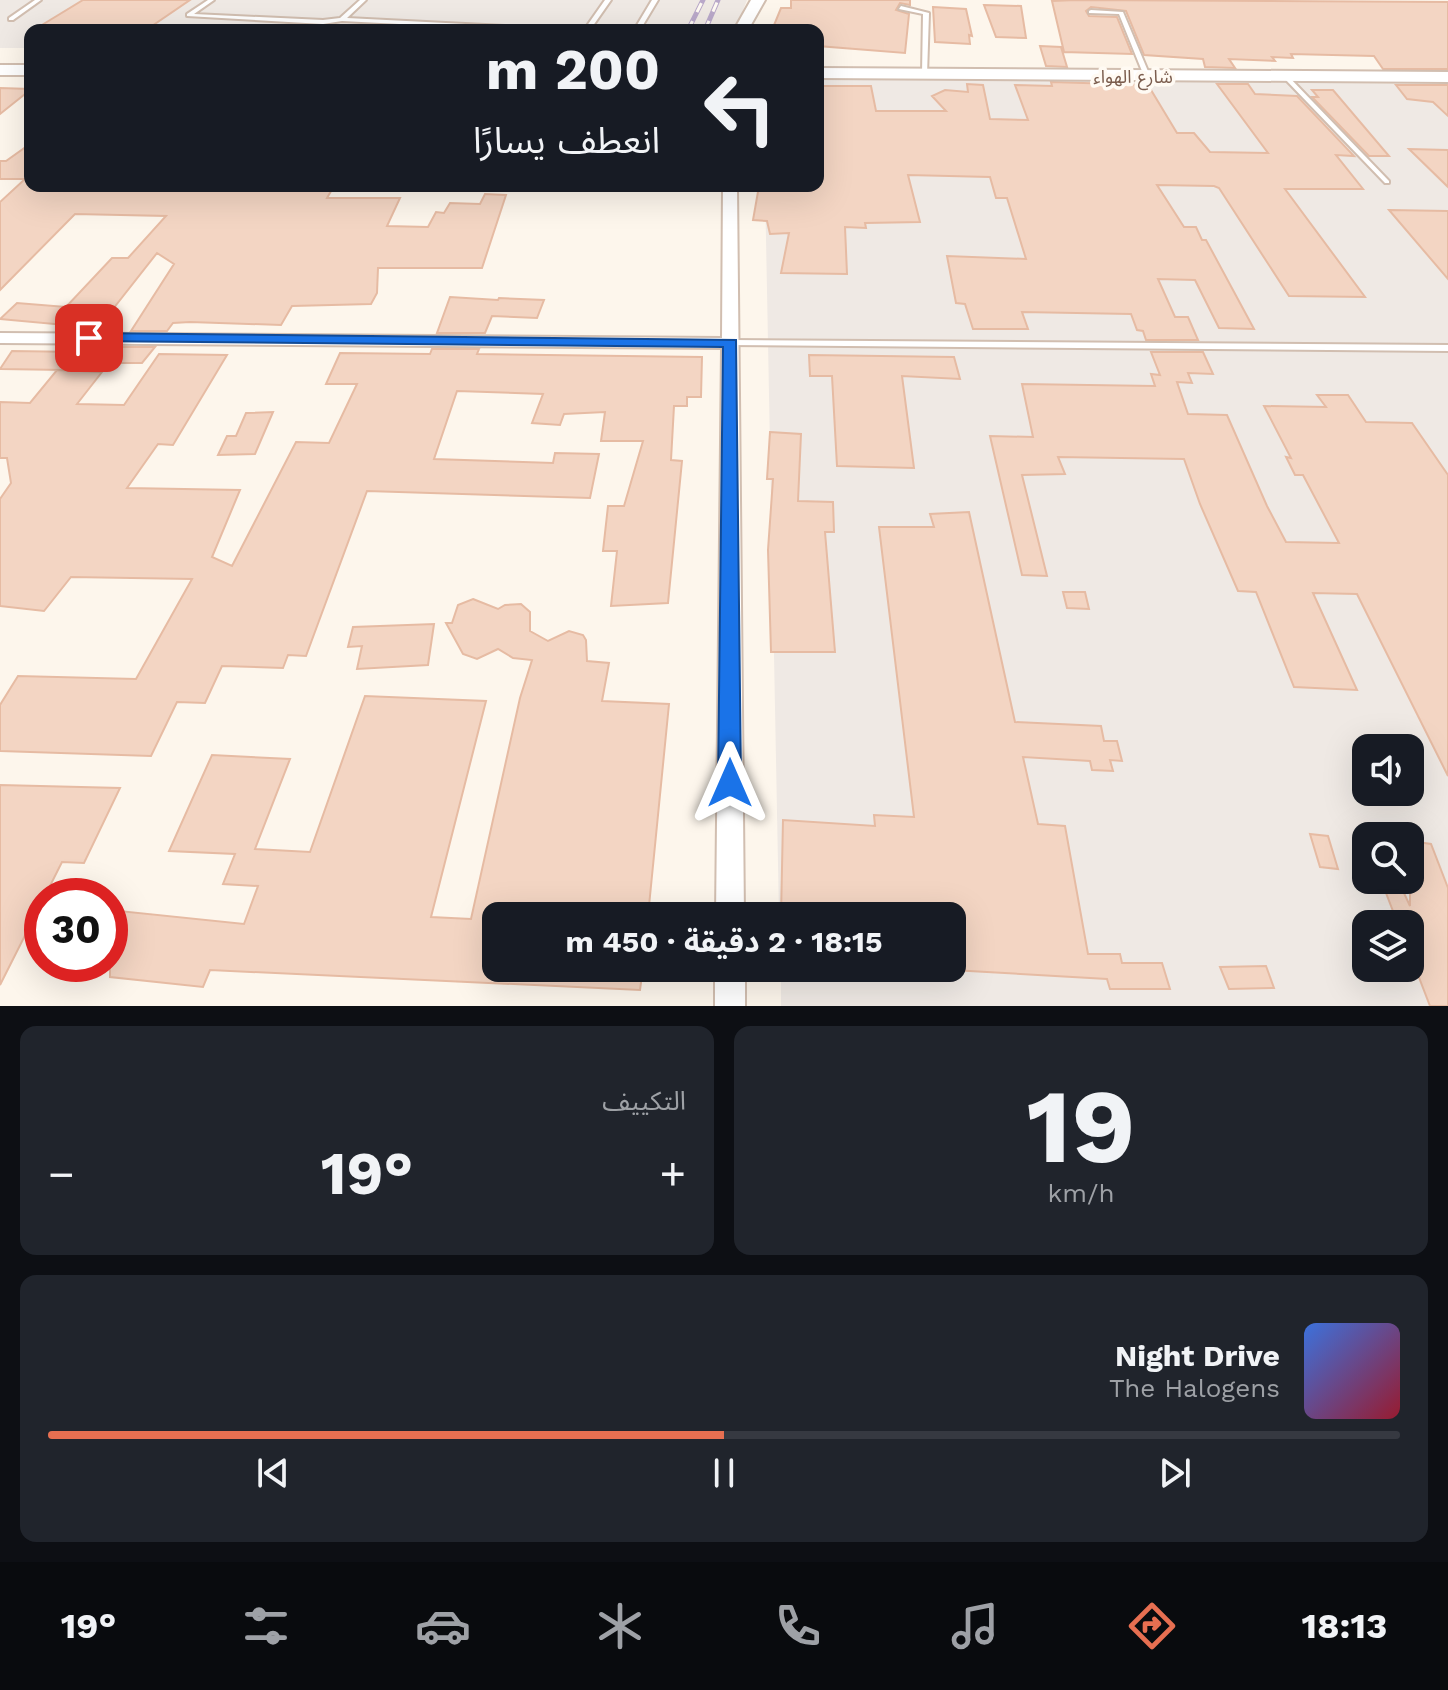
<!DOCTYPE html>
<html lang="ar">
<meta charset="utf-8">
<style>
body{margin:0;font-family:"Work Sans","Noto Sans Arabic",sans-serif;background:#20242c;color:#f1f3f6;direction:rtl;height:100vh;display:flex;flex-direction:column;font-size:30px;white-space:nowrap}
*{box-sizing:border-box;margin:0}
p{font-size:26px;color:#9ea1a6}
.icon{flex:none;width:44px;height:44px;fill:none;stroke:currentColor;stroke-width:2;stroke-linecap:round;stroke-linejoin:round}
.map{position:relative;height:1006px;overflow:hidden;direction:ltr}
.details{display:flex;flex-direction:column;gap:20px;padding:20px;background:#0d0f14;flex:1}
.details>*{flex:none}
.guide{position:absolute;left:24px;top:24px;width:800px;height:168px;border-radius:16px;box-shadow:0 8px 32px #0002;direction:rtl;background:#171b24;color:#f1f3f6;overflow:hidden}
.tools{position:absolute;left:1352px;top:734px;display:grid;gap:16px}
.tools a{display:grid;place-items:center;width:72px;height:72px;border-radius:16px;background:#171b24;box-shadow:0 8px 32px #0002;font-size:40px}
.speed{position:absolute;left:24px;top:878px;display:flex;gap:16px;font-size:40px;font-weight:700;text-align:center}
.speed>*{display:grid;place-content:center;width:104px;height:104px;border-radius:50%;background:#171b24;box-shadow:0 8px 32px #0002;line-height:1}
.speed .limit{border:12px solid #d22;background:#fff;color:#111}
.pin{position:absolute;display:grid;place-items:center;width:68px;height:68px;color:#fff;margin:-34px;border-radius:16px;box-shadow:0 4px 12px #0006}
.me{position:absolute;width:88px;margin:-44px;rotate:0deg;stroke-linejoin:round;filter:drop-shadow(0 0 6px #0008)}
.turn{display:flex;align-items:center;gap:28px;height:168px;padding:0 32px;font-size:36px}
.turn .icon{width:104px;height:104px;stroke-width:2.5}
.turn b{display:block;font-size:56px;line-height:68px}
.big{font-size:60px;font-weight:700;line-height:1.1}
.details .tile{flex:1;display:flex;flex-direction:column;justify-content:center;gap:12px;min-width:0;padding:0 28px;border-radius:16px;background:#20242c}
.details .dial{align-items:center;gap:0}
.dial b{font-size:104px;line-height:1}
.song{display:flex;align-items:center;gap:24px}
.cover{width:96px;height:96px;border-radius:12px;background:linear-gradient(135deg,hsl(220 70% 55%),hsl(350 70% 35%))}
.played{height:8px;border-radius:4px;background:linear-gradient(90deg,#e76f51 50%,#363941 50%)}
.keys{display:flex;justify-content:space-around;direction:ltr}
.heat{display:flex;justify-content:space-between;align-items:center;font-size:44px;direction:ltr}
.details .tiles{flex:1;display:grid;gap:20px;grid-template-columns:1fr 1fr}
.tile:last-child{grid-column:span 2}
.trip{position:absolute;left:482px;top:902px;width:484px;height:80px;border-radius:16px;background:#171b24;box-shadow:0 8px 32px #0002;font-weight:700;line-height:80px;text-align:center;direction:rtl}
.tab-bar{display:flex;height:128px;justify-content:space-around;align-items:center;background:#090b0e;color:#9ea1a6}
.tab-bar .icon{width:56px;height:56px}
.tab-bar .current{color:#e76f51}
.tab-bar b{font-size:36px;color:#f1f3f6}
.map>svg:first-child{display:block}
</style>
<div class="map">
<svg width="1448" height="1006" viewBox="0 0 1448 1006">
<rect width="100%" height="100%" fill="#fdf6ec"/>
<path fill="#efe9e4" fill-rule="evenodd" d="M 0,0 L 747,0 L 735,30 L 30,30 L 30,48 L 0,48 Z
M 818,79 L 1448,84 L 1448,1006 L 781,1006 L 781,968 L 952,968 L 952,916 L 779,916 L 765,186 L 818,186 ZM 1366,748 L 1410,748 L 1410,792 L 1366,792 ZM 1366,836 L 1410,836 L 1410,880 L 1366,880 ZM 1366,924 L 1410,924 L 1410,968 L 1366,968 Z"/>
<path fill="#f3d5c3" stroke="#e6bba3" stroke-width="2" d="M 83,0 L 190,0 L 146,30 L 37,28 Z
M 791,0 L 910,0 L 910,5 L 900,3 L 896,10 L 909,14 L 905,53 L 818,46 L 818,30 L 772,30 L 781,8 L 791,8 Z
M 1076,0 L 1448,2 L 1448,69 L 1383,69 L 1374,56 L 1291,54 L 1293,58 L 1272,57 L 1275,61 L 1229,59 L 1235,68 L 1205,67 L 1203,59 L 1144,55 L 1126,11 L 1091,7 L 1086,11 L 1089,16 L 1117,17 L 1132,54 L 1064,52 L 1052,1 Z
M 984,5 L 1021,6 L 1026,38 L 996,37 Z
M 933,7 L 966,9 L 972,36 L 969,35 L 970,44 L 935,42 Z
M 1040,46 L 1061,47 L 1067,67 L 1046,66 Z
M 1051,82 L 1148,85 L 1177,133 L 1194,133 L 1210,152 L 1268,153 L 1217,84 L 1248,84 L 1255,94 L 1297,96 L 1354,156 L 1336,155 L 1363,189 L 1285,189 L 1365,297 L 1289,296 L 1219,188 L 1214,186 L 1157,185 L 1184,227 L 1196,227 L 1202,240 L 1206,240 L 1254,329 L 1219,328 L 1195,280 L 1158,279 L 1175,317 L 1188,317 L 1198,340 L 1146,340 L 1143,331 L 1137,330 L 1131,314 L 1022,312 L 1028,329 L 973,329 L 965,304 L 956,303 L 947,256 L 1026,259 L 1007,198 L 996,198 L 990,177 L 908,175 L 920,222 L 865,223 L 866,228 L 845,227 L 847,274 L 781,273 L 789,233 L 770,234 L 767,221 L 753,220 L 759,186 L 818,186 L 818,86 L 871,86 L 876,111 L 946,111 L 932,96 L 945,90 L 968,92 L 967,84 L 983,85 L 990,119 L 1028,120 L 1015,85 L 1052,86 Z
M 1396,85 L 1448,85 L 1448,116 L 1433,102 L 1407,99 Z
M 0,88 L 30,89 L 30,90 L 0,114 Z
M 1312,90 L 1333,90 L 1389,156 L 1369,156 L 1312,97 L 1318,97 Z
M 30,144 L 30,186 L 334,186 L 327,198 L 400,198 L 387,226 L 428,227 L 436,212 L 444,213 L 450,203 L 480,204 L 485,194 L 506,195 L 482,268 L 378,268 L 377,293 L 371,304 L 292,306 L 281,325 L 190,322 L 173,323 L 167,331 L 131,331 L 174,264 L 157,253 L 98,328 L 0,319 L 17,303 L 66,307 L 112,258 L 128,258 L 166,216 L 75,214 L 0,290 L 0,202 L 25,179 L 0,179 L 0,161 L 6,161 Z
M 1409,149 L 1448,150 L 1448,187 Z
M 1389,210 L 1448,211 L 1448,279 Z
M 450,297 L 498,300 L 499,298 L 544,300 L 537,318 L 492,316 L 485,333 L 437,333 Z
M 122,347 L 155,347 L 142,363 L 121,363 Z
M 432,349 L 479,349 L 477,354 L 702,357 L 701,397 L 687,397 L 687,406 L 674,406 L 671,460 L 682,461 L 668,603 L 611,606 L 617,551 L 603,551 L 608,506 L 624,506 L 643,441 L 601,441 L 605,412 L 564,414 L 560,425 L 532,423 L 543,394 L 457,391 L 434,459 L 553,463 L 555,453 L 599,454 L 590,498 L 367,491 L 306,656 L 288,655 L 283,668 L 222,666 L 205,703 L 177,702 L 151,756 L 0,751 L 0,705 L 18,676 L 136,679 L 192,579 L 71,577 L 44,611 L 0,606 L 0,499 L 11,483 L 7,458 L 0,458 L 0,402 L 30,403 L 57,370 L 102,372 L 77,404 L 124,405 L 159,354 L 227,355 L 173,445 L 158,444 L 127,488 L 240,490 L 212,557 L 232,566 L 296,442 L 329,443 L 357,384 L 326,384 L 340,353 L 430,354 Z
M 12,351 L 79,352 L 65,370 L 0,369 Z
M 1151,352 L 1203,352 L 1213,374 L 1188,373 L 1192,383 L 1177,382 L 1188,414 L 1227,415 L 1267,506 L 1286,542 L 1339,543 L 1303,475 L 1295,475 L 1286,457 L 1291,458 L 1264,406 L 1326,407 L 1317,395 L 1348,395 L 1366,422 L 1412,423 L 1448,475 L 1448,776 L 1357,594 L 1313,593 L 1357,690 L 1294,687 L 1256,592 L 1238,591 L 1200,504 L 1184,459 L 1058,457 L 1065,474 L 1022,475 L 1047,576 L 1022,575 L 990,436 L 1033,437 L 1022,384 L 1155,386 L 1151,374 L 1160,375 Z
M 809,355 L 954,357 L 960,379 L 902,376 L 914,468 L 837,466 L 832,376 L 810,376 Z
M 273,412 L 255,454 L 218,455 L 227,436 L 236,436 L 246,413 Z
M 770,432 L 801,434 L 798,501 L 833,502 L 834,532 L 825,532 L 835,652 L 771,652 L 768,550 L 773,479 L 767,479 Z
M 969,512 L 1015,722 L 1101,726 L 1104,741 L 1117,741 L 1122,761 L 1110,760 L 1113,771 L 1092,770 L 1090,761 L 1023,757 L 1038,824 L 1065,826 L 1088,954 L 1120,954 L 1122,963 L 1162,963 L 1170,989 L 1110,989 L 1107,979 L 952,970 L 952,916 L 781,916 L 783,820 L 875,826 L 874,815 L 914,817 L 879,527 L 934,527 L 930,514 Z
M 1063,592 L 1085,592 L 1089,609 L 1067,608 Z
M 473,599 L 498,609 L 505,605 L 521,604 L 530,612 L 530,631 L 548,641 L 569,631 L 583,635 L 586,640 L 587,661 L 609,663 L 602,701 L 669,704 L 648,916 L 496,916 L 496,968 L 643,968 L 640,990 L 210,970 L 203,987 L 110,977 L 110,910 L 244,924 L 258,886 L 223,884 L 235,854 L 169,851 L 212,755 L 290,759 L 255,849 L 310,852 L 365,696 L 486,701 L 431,917 L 471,919 L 520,698 L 532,660 L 513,658 L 498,649 L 477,659 L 463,654 L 446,623 L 452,623 L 458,605 Z
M 434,624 L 428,665 L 357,669 L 362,646 L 348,647 L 353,627 Z
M 0,785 L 120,788 L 84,863 L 62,862 L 0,985 Z
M 1310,834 L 1328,836 L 1338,869 L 1320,867 Z
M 1410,841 L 1431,844 L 1448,888 L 1448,1006 L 1430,1006 L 1410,954 L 1410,924 L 1398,924 L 1381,880 L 1398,880 L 1410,906 L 1410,880 L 1423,880 Z
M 1266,966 L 1274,988 L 1229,989 L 1220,967 Z"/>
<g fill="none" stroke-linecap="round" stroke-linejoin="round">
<defs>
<path id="service" d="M 35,0 L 41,0 L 13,20 L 9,20 L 9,18 Z
M 208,0 L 214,0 L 194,14 L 323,20 L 340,18 L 360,0 L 366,0 L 347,18 L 546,28 L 549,30 L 516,30 L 342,21 L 323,24 L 187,16 L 187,14 Z
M 605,0 L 611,0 L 590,30 L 584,30 Z
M 652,0 L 658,0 L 640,30 L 634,30 Z
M 901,6 L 929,13 L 927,75 L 922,74 L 923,14 L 899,9 Z
M 1091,10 L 1123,12 L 1150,76 L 1149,77 L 1144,76 L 1119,14 L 1089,13 L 1089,11 Z
M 1284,76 L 1288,76 L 1389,181 L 1389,183 L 1385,183 L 1284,78 Z
M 730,340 L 1448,345 L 1448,351 L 727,345 L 727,341 Z"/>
<path id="minor" d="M 723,186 L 737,186 L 744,916 L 716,916 L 722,348 L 0,343 L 0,333 L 722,338 Z
M 715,968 L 745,968 L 745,1006 L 715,1006 Z"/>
<path id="tertiary" d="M 751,0 L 765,0 L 748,30 L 734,30 Z
M 0,65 L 30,65 L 30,75 L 0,75 Z
M 818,68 L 1448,72 L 1448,82 L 818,78 Z"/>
</defs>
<use href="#service" stroke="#d1beb0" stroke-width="4"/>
<use href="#minor" stroke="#d1beb0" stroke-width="4"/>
<use href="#tertiary" stroke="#d1beb0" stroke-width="4"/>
<use href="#service" fill="#fff" fill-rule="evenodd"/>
<use href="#minor" fill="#fff" fill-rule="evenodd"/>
<use href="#tertiary" fill="#fff" fill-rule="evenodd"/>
<defs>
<path id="rail" d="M 688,30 L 703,0
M 705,30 L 718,0"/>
</defs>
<use href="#rail" stroke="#b9a8c9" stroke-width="5"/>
<use href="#rail" stroke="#fffaf3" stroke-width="3" stroke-dasharray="10" stroke-linecap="butt"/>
</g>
<path fill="#1a73e8" stroke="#114b97" stroke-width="2" d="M 89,333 L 736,340 L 741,783 L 738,790 L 730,793 L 722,790 L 718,783 L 723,347 L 84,341 L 84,335 Z"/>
<g text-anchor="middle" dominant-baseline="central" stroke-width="7" stroke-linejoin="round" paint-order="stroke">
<g font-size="18" fill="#7a5c4d" stroke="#fffaf3">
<text x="1133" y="76">شارع الهواء</text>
</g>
</g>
</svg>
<div class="tools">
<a><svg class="icon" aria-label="sound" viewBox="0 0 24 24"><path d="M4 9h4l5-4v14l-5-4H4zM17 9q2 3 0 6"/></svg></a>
<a><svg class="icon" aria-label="search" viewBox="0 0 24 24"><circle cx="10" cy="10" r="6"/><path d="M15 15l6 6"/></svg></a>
<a><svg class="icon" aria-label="layers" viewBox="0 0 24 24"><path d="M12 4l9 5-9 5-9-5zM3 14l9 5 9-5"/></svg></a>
</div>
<div class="speed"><div class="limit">30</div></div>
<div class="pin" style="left:89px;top:338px;background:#d93025"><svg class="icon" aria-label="arrive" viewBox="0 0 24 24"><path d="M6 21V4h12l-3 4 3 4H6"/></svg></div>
<svg class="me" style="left:730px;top:783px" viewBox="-20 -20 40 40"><path d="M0-17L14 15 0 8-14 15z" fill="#1a73e8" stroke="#fff" stroke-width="4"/></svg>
<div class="trip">18:15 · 2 دقيقة · 450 m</div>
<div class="guide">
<div class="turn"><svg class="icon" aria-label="left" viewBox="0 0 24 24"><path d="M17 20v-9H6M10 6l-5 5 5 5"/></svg><div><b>200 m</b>انعطف يسارًا</div></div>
</div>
</div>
<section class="details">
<div class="tiles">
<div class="tile dial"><b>19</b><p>km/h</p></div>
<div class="tile"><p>التكييف</p>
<div class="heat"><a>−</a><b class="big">19°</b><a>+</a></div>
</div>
<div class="tile">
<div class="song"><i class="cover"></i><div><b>Night Drive</b><p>The Halogens</p></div></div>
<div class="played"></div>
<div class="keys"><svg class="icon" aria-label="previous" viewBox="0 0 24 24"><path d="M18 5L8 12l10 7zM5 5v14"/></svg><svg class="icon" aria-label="pause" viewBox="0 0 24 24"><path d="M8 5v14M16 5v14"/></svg><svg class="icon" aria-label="next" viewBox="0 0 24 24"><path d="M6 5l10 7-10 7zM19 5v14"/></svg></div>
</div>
</div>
</section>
<nav class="tab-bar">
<b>18:13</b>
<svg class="icon current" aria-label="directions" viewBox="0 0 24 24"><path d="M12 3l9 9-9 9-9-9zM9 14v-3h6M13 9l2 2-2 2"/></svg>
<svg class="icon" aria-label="music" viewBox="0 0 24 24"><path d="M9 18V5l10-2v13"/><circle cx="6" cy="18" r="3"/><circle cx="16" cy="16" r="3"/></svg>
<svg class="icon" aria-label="phone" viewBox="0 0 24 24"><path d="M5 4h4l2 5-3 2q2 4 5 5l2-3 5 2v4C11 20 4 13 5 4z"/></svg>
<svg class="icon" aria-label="climate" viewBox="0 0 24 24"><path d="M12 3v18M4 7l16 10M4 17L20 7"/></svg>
<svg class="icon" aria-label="car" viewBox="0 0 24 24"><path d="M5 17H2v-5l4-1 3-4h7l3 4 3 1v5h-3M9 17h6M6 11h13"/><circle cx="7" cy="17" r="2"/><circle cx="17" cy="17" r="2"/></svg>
<svg class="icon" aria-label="filters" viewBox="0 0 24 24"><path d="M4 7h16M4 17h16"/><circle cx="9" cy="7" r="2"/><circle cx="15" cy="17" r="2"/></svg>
<b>19°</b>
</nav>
